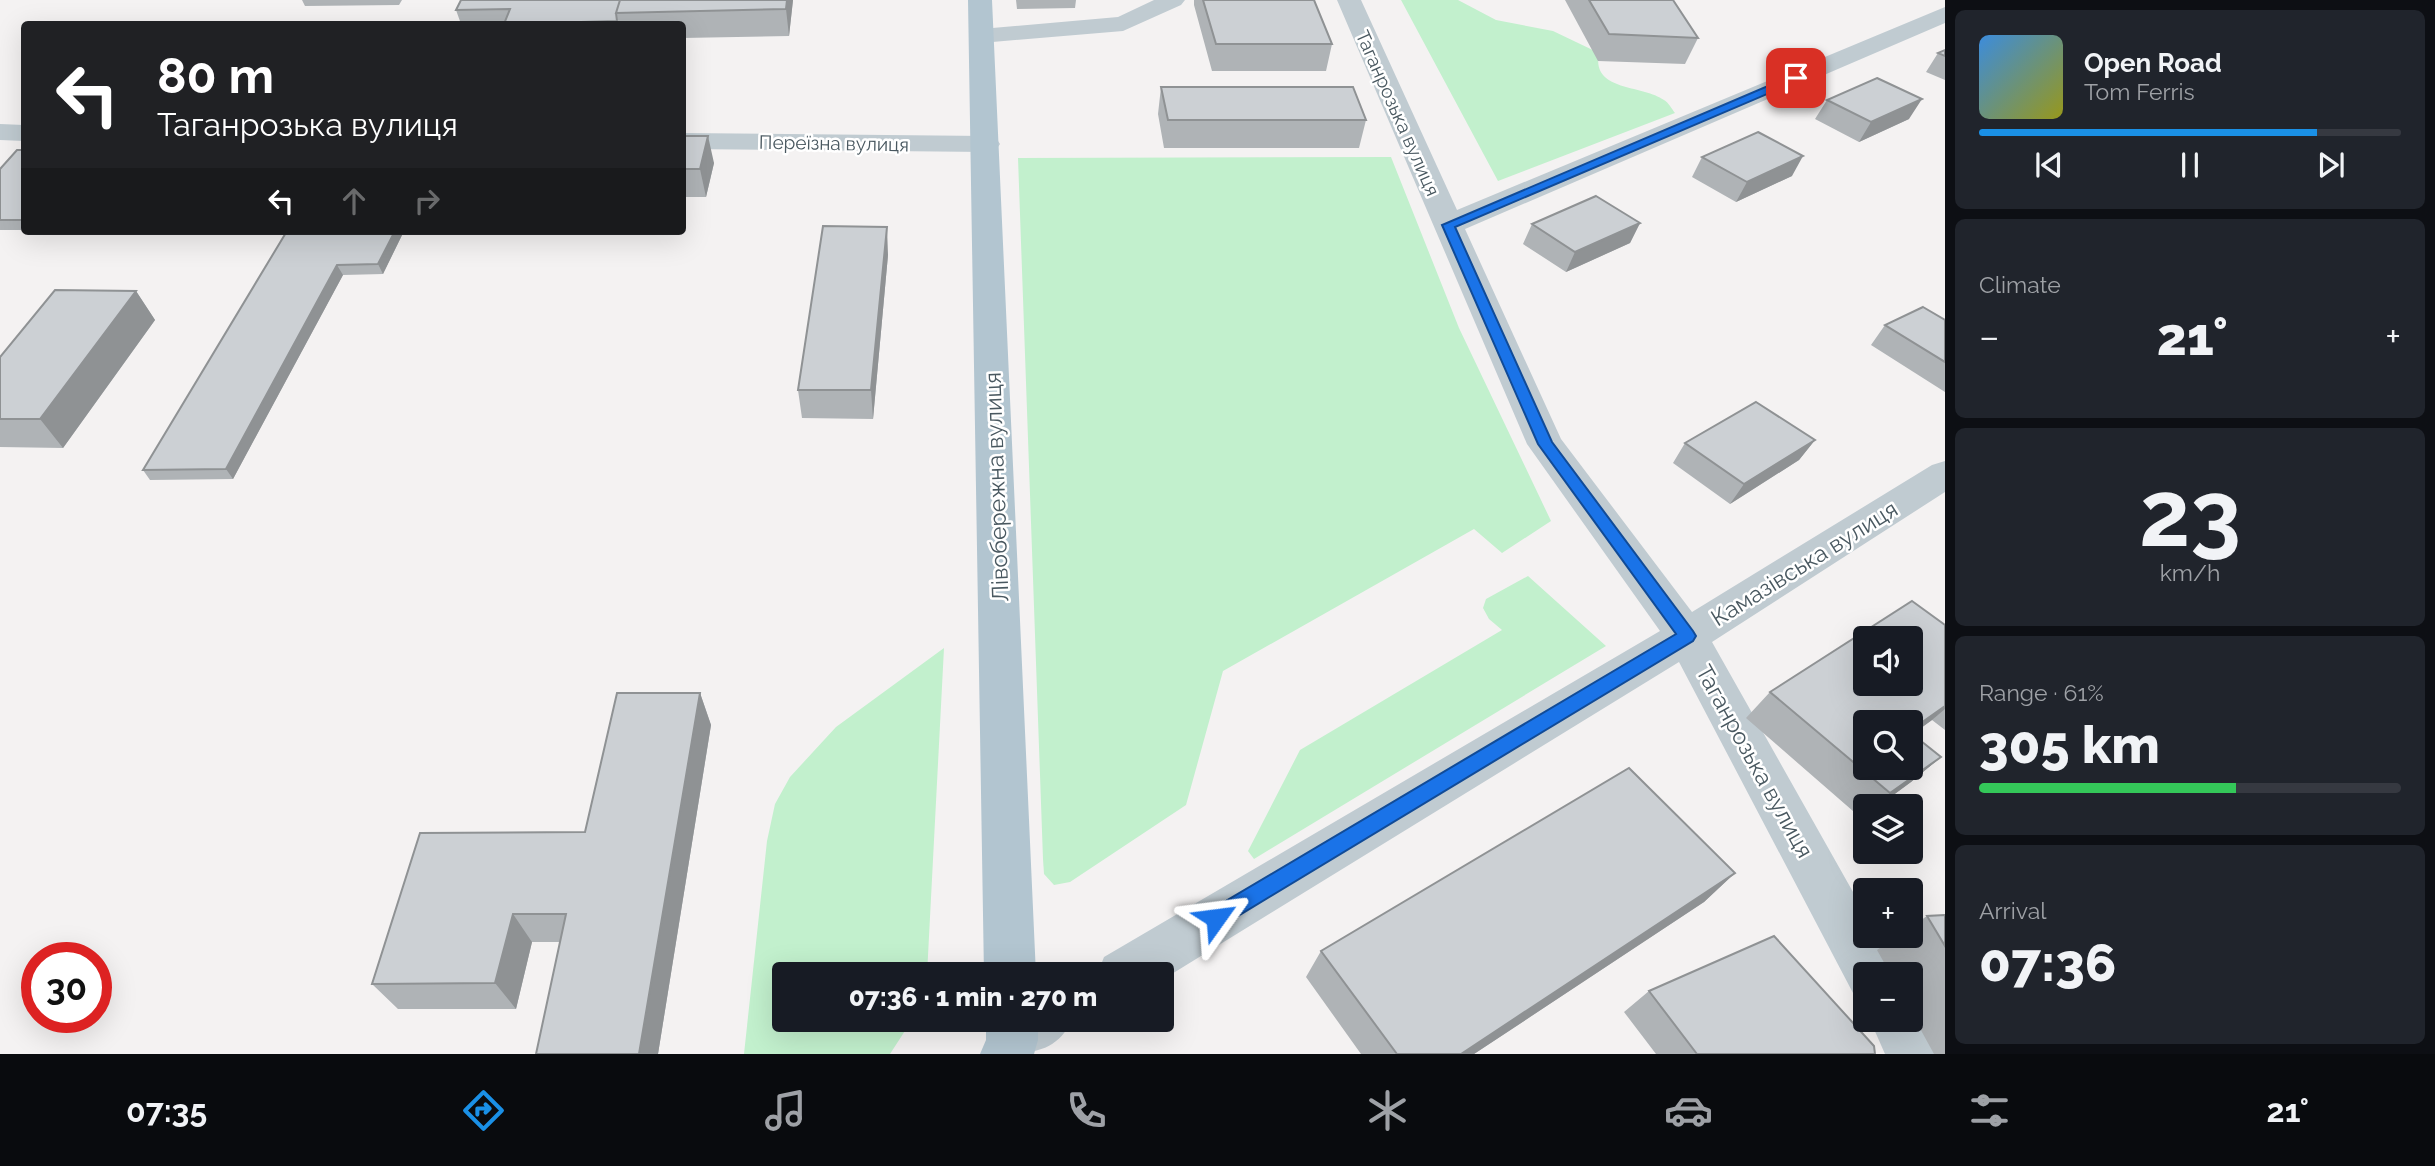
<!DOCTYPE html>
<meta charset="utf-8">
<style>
body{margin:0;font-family:Raleway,sans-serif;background:#20242c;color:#f1f3f6;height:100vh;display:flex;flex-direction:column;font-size:26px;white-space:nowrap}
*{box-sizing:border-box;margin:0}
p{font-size:23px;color:#9ea1a6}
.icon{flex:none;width:38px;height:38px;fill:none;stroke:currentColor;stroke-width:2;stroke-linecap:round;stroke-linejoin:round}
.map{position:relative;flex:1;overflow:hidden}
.sheet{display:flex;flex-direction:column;gap:10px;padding:10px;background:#0d0f14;width:490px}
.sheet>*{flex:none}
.banner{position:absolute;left:21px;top:21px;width:665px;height:214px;border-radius:7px;box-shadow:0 7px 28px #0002;background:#202124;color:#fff;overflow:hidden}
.buttons{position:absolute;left:1853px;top:626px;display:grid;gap:14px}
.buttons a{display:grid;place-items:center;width:70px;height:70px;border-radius:7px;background:#171b24;box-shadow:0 7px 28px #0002;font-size:35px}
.speed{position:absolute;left:21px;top:942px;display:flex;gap:14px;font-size:35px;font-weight:700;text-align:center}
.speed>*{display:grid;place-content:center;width:91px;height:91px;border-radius:50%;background:#171b24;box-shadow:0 7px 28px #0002;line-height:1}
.speed .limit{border:10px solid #d22;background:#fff;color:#111}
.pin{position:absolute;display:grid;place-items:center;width:60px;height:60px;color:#fff;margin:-30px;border-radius:14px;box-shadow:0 4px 10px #0006}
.me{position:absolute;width:77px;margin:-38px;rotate:59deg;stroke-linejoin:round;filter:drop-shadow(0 0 5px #0008)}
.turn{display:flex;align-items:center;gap:24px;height:147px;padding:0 21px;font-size:32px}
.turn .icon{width:91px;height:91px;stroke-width:2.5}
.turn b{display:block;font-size:49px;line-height:60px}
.lanes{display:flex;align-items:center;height:66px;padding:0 21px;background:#0003;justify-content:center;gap:35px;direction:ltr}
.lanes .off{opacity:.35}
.big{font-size:52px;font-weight:800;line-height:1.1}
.sheet .tile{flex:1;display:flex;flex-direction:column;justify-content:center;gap:10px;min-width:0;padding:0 24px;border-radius:10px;background:#20242c}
.sheet .dial{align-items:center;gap:0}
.dial b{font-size:91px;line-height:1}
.song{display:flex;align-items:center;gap:21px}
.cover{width:84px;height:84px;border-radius:10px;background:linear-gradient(135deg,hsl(210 70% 55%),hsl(60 70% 35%))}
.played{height:7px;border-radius:4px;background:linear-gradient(90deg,#1a90e6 80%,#363941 80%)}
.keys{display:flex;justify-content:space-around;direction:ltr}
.heat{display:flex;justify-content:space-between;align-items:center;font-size:38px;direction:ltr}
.charge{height:10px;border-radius:5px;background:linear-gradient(90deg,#34c759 61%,#363941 0)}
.trip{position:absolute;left:772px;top:962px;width:402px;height:70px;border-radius:7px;background:#171b24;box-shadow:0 7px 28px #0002;font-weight:800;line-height:70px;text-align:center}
.dock{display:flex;height:112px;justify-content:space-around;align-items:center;background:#090b0e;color:#9ea1a6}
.dock .icon{width:49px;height:49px}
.dock .active{color:#1a90e6}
.dock b{font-size:32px;color:#f1f3f6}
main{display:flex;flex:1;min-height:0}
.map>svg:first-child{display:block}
</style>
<main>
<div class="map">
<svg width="1945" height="1054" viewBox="0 0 1945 1054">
<rect width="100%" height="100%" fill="#f4f2f2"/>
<path fill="#c2f0cd" d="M 1401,0 L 1458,0 L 1496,20 L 1553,31 L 1599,53 C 1591,92 1642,84 1664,100 C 1668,102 1672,109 1675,113 L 1498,181 Z
M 1391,157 L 1459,328 L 1551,521 L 1502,553 L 1474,529 L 1223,671 L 1186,805 L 1070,882 L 1054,885 L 1044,874 L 1043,859 L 1018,158 Z
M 1528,576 L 1606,646 L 1254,859 L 1248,851 L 1300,750 L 1502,630 L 1489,619 L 1483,608 L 1486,599 Z
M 944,648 L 927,975 L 784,975 L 784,1020 L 912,1020 L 890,1054 L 744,1054 L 767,841 L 775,804 L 790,777 L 836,727 Z"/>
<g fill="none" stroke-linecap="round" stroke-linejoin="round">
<path fill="#c0cbd1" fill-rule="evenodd" d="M 1154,0 L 1185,0 L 1181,5 L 1123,31 L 981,43 L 972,41 L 969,36 L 972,31 L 981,29 L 1118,17 Z
M 1337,0 L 1361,0 L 1457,210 L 1945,7 L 1945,23 L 1465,229 L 1561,439 L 1692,612 L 1932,465 L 1945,461 L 1945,492 L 1712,642 L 1866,915 L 1866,936 L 1877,936 L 1896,975 L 1866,975 L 1866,998 L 1853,993 L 1679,662 L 1162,980 L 1162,975 L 1097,975 L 1104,957 L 1660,631 L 1527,444 Z
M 0,124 L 24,125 L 24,141 L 0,140 Z
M 682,133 L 986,136 L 996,138 L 1000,144 L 996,150 L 986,152 L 682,149 Z
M 1911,1000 L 1914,1002 L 1941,1054 L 1885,1054 L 1870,1020 L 1911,1020 Z
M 995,1020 L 1072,1020 C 1056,1054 1028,1054 991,1054 L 986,1040 Z"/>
<path fill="#b2c5d0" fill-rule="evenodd" d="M 968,0 L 992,0 L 1036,975 L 984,975 Z
M 986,1020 L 1038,1020 L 1038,1040 L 1034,1054 L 980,1054 L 986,1040 Z"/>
</g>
<path fill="#afb3b6" d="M 302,0 L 402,0 L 399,5 L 305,6 Z
M 793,0 L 789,36 L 682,38 L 682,24 L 461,24 L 456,10 Z
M 1016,0 L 1076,0 L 1075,8 L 1017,9 Z
M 1194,0 L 1314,0 L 1332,44 L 1326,71 L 1212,71 L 1194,5 Z
M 1565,0 L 1673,0 L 1698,38 L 1685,64 L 1598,61 Z
M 1945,50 L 1945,80 L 1926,72 L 1938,53 Z
M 1161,87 L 1366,120 L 1359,148 L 1164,148 L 1158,114 Z
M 1827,100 L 1909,119 L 1859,142 L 1815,119 Z
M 682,136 L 714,163 L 706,197 L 682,197 Z
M 24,150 L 24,230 L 0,230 L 0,169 Z
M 1702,157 L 1792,176 L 1736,202 L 1692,177 Z
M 1640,223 L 1630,243 L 1566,272 L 1523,244 L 1532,224 Z
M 287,231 L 404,231 L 383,274 L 343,275 L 233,479 L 150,480 L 143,470 Z
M 888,255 L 873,419 L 802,418 L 798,390 Z
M 136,291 L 155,320 L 63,448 L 0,447 L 0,357 Z
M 1945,320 L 1945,392 L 1871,345 L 1885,325 Z
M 1815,440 L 1799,460 L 1730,504 L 1673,463 L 1685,443 Z
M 1945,625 L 1945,730 L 1932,720 L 1913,734 L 1941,757 L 1911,782 L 1877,807 L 1866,807 L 1866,815 L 1861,818 L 1746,718 L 1770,692 Z
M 700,693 L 711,725 L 658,1054 L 536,1054 L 560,942 L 532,942 L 516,1009 L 398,1009 L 372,984 L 585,832 Z
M 1735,873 L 1704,902 L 1474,1054 L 1361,1054 L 1306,977 L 1321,951 Z
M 1945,915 L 1945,1054 L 1934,1054 L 1911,1012 L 1911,975 L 1891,975 L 1877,950 L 1897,936 L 1911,936 L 1911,927 L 1927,916 Z
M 1649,991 L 1875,1054 L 1656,1054 L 1624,1012 Z"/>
<path fill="#8f9294" d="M 787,0 L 793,0 L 789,36 L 786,9 Z
M 1922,99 L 1909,119 L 1859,142 L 1871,122 Z
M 708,136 L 714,163 L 706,197 L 700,169 Z
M 1803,156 L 1792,176 L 1736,202 L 1747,182 Z
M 1640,223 L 1630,243 L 1566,272 L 1575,252 Z
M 887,227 L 888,255 L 873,419 L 871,390 Z
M 395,231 L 404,231 L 383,274 L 378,264 Z
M 337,265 L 343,275 L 233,479 L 226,469 Z
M 136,291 L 155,320 L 63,448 L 40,419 Z
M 1815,440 L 1799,460 L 1730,504 L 1744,484 Z
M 700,693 L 711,725 L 658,1054 L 639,1054 Z
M 1945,706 L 1945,709 L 1932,720 L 1911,735 L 1911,730 Z
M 1941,757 L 1911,782 L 1877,807 L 1874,807 L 1890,793 Z
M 1735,873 L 1704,902 L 1474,1054 L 1461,1054 Z
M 513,914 L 532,942 L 516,1009 L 495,983 Z"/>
<path fill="#ccd0d4" stroke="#8f9294" stroke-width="2" fill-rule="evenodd" d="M 461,0 L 620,0 L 616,13 L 617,21 L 504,24 L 510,9 L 456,10 Z
M 620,0 L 787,0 L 786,9 L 616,13 Z
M 1203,0 L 1314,0 L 1332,44 L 1216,44 Z
M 1589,0 L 1673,0 L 1698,38 L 1609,34 Z
M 1945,50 L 1945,56 L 1938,53 Z
M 1877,78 L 1922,99 L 1871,122 L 1827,100 Z
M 1161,87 L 1353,87 L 1366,120 L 1168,120 Z
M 1758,132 L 1803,156 L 1747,182 L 1702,157 Z
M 682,136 L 708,136 L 700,169 L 682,169 Z
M 17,150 L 24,150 L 24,220 L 0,220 L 0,169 Z
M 1596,196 L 1640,223 L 1575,252 L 1532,224 Z
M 823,226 L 887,227 L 871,390 L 798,390 Z
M 287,231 L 395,231 L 378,264 L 337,265 L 226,469 L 143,470 Z
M 55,290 L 136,291 L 40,419 L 0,419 L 0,357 Z
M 1923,307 L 1945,320 L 1945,362 L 1885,325 Z
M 1756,402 L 1815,440 L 1744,484 L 1685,443 Z
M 1912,601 L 1945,625 L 1945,706 L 1911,730 L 1911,723 L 1866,723 L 1866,768 L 1911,768 L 1911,733 L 1941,757 L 1890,793 L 1770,692 ZM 1866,639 L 1911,639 L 1911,684 L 1866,684 Z
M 617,693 L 700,693 L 639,1054 L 536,1054 L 566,914 L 513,914 L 495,983 L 372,984 L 420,833 L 585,832 Z
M 1629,768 L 1735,873 L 1461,1054 L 1397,1054 L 1321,951 Z
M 1945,915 L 1945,946 L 1927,916 Z
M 1774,936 L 1874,1046 L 1875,1054 L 1697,1054 L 1649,991 Z"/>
<path fill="#1a73e8" stroke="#114b97" stroke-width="2" d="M 1796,74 L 1801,78 L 1800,80 L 1455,227 L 1552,442 L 1693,631 L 1696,636 L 1693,641 L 1223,925 L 1216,928 L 1209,925 L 1206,918 L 1209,911 L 1676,634 L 1538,444 L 1442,225 Z"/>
<g text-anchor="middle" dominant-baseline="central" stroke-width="5" stroke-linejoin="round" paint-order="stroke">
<g font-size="19" fill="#495860" stroke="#fff">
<text transform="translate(1398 113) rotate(66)">Таганрозька вулиця</text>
<text transform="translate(834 143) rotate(1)">Переїзна вулиця</text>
</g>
<g font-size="23" fill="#495860" stroke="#fff">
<text transform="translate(996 487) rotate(-92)">Лівобережна вулиця</text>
<text transform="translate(1804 563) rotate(-32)">Камазівська вулиця</text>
<text transform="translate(1755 761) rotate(61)">Таганрозька вулиця</text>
</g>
</g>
</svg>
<div class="buttons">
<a><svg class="icon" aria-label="sound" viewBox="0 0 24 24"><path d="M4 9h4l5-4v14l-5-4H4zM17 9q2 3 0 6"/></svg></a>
<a><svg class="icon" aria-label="search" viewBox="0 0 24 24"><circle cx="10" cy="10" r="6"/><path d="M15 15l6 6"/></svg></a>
<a><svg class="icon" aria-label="layers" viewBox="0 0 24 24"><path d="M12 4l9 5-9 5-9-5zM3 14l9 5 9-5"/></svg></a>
<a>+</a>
<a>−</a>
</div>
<div class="speed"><div class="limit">30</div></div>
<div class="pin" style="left:1796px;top:78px;background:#d93025"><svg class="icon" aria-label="arrive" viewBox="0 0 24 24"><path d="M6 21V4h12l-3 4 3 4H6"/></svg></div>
<svg class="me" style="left:1216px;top:918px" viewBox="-20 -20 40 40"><path d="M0-17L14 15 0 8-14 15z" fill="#1a73e8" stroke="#fff" stroke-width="4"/></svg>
<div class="trip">07:36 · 1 min · 270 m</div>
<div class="banner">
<div class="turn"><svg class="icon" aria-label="left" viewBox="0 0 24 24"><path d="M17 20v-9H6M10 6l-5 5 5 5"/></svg><div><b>80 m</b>Таганрозька вулиця</div></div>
<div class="lanes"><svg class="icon" aria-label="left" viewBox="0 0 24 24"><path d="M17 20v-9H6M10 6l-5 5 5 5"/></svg><svg class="icon off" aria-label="ahead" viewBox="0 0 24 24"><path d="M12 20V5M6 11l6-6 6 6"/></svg><svg class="icon off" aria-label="right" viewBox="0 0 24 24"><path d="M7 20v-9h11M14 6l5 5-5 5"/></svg></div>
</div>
</div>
<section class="sheet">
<div class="tile">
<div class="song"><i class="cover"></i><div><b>Open Road</b><p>Tom Ferris</p></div></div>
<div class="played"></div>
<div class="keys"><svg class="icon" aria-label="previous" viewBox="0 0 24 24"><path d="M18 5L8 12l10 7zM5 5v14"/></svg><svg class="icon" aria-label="pause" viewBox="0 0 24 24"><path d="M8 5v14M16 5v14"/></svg><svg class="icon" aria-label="next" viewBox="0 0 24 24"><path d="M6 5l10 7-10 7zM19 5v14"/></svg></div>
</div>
<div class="tile"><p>Climate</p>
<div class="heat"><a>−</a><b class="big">21°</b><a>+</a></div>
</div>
<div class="tile dial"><b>23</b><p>km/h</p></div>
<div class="tile"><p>Range · 61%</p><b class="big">305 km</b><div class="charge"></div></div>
<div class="tile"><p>Arrival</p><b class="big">07:36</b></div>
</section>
</main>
<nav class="dock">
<b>07:35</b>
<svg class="icon active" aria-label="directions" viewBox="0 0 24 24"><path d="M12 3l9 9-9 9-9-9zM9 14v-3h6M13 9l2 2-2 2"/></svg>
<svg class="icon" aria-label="music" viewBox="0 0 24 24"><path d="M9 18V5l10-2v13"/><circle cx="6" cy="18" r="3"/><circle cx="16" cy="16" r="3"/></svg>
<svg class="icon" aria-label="phone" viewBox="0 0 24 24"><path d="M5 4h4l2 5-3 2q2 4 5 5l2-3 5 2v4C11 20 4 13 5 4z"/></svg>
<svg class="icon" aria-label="climate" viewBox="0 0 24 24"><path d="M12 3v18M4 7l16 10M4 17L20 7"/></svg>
<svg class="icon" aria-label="car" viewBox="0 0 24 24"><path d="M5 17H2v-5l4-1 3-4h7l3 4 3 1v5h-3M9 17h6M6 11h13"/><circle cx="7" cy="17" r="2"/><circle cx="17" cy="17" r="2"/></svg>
<svg class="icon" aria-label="filters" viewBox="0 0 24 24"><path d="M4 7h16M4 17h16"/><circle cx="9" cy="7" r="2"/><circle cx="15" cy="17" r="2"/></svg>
<b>21°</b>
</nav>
